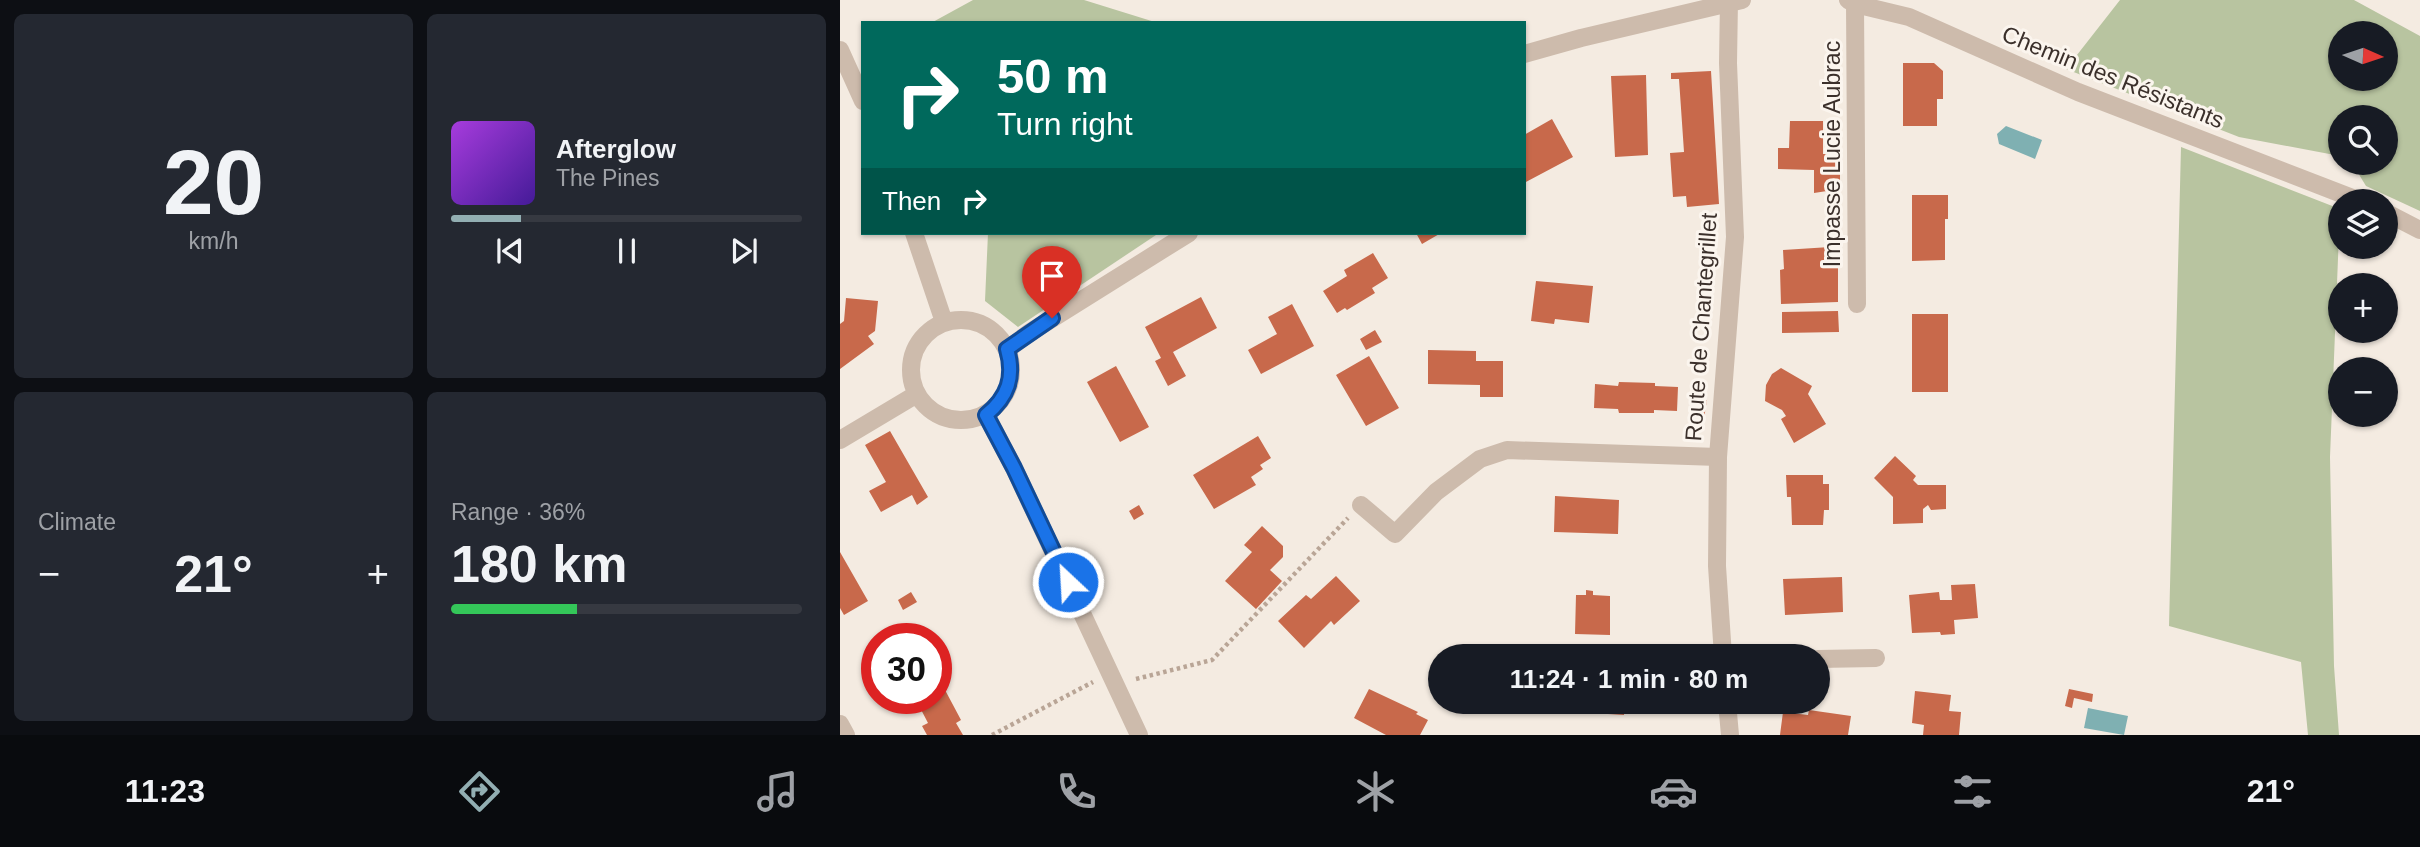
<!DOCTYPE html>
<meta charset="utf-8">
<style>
body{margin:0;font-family:Helvetica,sans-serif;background:#242831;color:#f1f3f6;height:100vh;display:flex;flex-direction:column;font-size:26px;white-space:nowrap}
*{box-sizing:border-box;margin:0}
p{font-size:23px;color:#9ea1a6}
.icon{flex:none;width:38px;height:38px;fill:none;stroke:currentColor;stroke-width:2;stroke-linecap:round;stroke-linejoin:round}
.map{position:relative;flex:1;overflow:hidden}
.details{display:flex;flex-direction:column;gap:14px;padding:14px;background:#0d0f14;width:840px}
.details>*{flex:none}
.hud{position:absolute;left:21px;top:21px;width:665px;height:214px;border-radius:0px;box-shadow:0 2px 5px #0004;background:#00695c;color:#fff;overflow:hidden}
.needle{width:46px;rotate:93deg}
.tools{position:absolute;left:1488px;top:21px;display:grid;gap:14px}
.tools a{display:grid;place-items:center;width:70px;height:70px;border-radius:50%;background:#171b24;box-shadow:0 2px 5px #0004;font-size:35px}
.speed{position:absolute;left:21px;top:623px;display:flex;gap:14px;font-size:35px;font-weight:700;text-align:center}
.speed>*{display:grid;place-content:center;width:91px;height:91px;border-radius:50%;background:#171b24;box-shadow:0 2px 5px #0004;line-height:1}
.speed .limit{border:10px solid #d22;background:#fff;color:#111}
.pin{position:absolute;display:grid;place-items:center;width:60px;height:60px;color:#fff;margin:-72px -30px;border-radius:50% 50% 50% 0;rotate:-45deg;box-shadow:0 0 7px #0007}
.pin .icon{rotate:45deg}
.me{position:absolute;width:77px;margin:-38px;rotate:335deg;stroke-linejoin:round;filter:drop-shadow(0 0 5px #0008)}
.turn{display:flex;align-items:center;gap:24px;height:147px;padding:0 21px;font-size:32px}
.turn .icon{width:91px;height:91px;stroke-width:2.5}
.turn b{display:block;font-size:49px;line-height:60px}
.then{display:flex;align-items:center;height:66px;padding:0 21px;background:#0003;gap:14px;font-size:26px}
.big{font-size:52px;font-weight:700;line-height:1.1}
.details .tile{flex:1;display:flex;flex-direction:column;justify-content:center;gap:10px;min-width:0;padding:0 24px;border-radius:10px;background:#242831}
.details .dial{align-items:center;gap:0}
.dial b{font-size:91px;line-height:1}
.song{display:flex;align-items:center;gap:21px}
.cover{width:84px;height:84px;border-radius:10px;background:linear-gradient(135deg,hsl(280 70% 55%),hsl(260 70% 35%))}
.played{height:7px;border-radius:4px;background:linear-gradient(90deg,#92aeb2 20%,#363941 20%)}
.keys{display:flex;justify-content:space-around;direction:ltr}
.heat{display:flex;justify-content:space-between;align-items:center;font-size:38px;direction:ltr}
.charge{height:10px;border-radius:5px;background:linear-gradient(90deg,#34c759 36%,#363941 0)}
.details .tiles{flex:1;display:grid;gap:14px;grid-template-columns:repeat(2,1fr)}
.trip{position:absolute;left:588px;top:644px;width:402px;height:70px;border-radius:35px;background:#171b24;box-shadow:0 2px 5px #0004;font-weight:700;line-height:70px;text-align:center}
.menu{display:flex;height:112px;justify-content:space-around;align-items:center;background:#090b0e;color:#9ea1a6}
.menu .icon{width:49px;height:49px}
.menu .active{color:#92aeb2}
.menu b{font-size:32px;color:#f1f3f6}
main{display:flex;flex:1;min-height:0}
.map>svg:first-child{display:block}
</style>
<main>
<section class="details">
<div class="tiles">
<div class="tile dial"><b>20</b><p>km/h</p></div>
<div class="tile">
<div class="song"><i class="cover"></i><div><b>Afterglow</b><p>The Pines</p></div></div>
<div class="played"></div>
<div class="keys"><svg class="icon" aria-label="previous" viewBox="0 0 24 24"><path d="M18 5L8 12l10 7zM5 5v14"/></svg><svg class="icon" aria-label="pause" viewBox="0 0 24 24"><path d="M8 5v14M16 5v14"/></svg><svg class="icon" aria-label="next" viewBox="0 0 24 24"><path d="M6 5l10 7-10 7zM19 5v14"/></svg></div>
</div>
<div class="tile"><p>Climate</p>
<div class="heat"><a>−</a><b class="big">21°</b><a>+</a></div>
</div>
<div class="tile"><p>Range · 36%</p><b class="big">180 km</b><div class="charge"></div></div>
</div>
</section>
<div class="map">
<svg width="1580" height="735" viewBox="0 0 1580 735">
<rect width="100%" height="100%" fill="#f4ebe1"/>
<path fill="#b8c4a0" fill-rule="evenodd" d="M 133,0 L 244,0 L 318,23 L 91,23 Z
M 1280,0 L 1514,0 L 1580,36 L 1580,211 L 1526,186 L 1512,163 L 1545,163 L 1545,117 L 1500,117 L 1500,156 L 1399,137 L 1226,69 ZM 1500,33 L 1545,33 L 1545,79 L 1500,79 Z
M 1341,147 L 1500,209 L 1490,457 L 1494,666 L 1499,735 L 1468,735 L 1461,662 L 1329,626 Z
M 148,233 L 319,233 L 178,327 L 145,301 Z"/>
<path fill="#7fb0b2" d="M 1166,126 L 1202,140 L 1195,159 L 1159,144 L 1157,134 Z
M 1248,708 L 1288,716 L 1284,735 L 1244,728 Z"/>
<path fill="#c8694b" d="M 1063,63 L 1094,63 L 1103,71 L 1103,99 L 1097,99 L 1097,126 L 1063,126 Z
M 871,71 L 879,204 L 847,207 L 846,196 L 833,197 L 830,153 L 844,152 L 839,79 L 831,79 L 831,73 Z
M 806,75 L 808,155 L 775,157 L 771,76 Z
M 712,119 L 733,157 L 684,183 L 684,135 Z
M 950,121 L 983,121 L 983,154 L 1000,154 L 1000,189 L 974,193 L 974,170 L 938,169 L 938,148 L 949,148 Z
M 1072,195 L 1108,195 L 1108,219 L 1105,219 L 1105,260 L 1072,261 Z
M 576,233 L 601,233 L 582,244 Z
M 990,235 L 998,235 L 998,302 L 941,304 L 940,270 L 944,269 L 943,250 L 990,247 Z
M 533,253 L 548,278 L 532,288 L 535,293 L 507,310 L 505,308 L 497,313 L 483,291 L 507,276 L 504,270 Z
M 696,281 L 753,286 L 749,323 L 715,319 L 714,324 L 691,321 Z
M 361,297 L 377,328 L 333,352 L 346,376 L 328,386 L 315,361 L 321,358 L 305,327 Z
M 6,298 L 38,301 L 35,331 L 28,336 L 34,344 L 0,369 L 0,324 L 4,321 Z
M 452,304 L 474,346 L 421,374 L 408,350 L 437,334 L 428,317 Z
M 998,311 L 999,332 L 942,333 L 942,312 Z
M 1072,314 L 1108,314 L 1108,392 L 1072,392 Z
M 535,330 L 542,342 L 526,350 L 520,339 Z
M 588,350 L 636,351 L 636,361 L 663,361 L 663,397 L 640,397 L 640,385 L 588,384 Z
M 529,356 L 559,408 L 526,426 L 496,375 Z
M 276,366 L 309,427 L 280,442 L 247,382 Z
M 941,368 L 972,386 L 968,394 L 986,424 L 954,443 L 941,419 L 946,416 L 942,410 L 925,401 L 926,385 L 932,374 Z
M 779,382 L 815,383 L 815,386 L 838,387 L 837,411 L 814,410 L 814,413 L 779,413 L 778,409 L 754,408 L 755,384 L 778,386 Z
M 856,400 L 867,400 L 864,418 L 855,418 Z
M 50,431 L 88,497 L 77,505 L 72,495 L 41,512 L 29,491 L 46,482 L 25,445 Z
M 418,436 L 431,458 L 420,465 L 423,469 L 411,477 L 416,485 L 374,509 L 353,475 Z
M 1055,456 L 1076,476 L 1073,480 L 1078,485 L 1106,485 L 1106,509 L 1091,510 L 1088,505 L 1083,509 L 1083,523 L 1053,524 L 1053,497 L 1034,478 Z
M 946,475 L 983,475 L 983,484 L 989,484 L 989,510 L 984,510 L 983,525 L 952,525 L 951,497 L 947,497 Z
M 715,496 L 779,500 L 778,534 L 714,532 Z
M 299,505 L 304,514 L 294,520 L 289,511 Z
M 422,526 L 443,546 L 443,557 L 430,570 L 442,581 L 416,609 L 385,581 L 412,552 L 404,545 Z
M 0,552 L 28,601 L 4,615 L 0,608 Z
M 496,576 L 520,601 L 494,625 L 491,621 L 464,648 L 438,621 L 466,595 L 471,599 Z
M 1002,577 L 1003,612 L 945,615 L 943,579 Z
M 1135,584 L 1138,618 L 1114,620 L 1115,634 L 1101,635 L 1100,632 L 1072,633 L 1069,595 L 1099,592 L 1100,600 L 1112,600 L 1111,585 Z
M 746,590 L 753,591 L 753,595 L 770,596 L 770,635 L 735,634 L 736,595 L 746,595 Z
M 71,592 L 77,602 L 63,610 L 58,600 Z
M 96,673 L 121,720 L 116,723 L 123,735 L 87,735 L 82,726 L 88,723 L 75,698 L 96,698 Z
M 529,689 L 578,712 L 576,714 L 588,720 L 580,735 L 546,735 L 514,718 Z
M 1229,689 L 1253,694 L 1252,702 L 1234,698 L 1232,708 L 1225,706 Z
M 1075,691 L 1111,695 L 1109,711 L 1121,712 L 1119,735 L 1083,735 L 1084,725 L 1072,723 Z
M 752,702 L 785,702 L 784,715 L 752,713 Z
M 969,710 L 1011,716 L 1008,735 L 940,735 L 943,712 L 968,715 Z"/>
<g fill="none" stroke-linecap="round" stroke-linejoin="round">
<path stroke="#b9a596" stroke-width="4.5" stroke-dasharray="3.5 3.5" stroke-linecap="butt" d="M 296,679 L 372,660 L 508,518
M 152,735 L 253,682"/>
<path stroke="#cdbbac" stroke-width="18" d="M 1008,0 L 1015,4 L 1069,17 L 1238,92 L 1520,201
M 1015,4 L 1017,304
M 0,50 L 23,101
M 684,54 L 741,38 L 902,0
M 1545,212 L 1580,230
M 74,233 L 104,322
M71 370a50 50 0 1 1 100 0a50 50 0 1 1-100 0Z
M 168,349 L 189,333 L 349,233
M 146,415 L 174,468 L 299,735
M 0,440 L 77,394
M 521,505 L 555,534 L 596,492 L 640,459 L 667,450 L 878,457
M 883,656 L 877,566 L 878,457 L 895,237 L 888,63 L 889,0
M 978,659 L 1036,658
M 887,702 L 890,735
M 0,724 L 6,735"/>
</g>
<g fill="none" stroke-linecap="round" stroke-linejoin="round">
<defs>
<path id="route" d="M 212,318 L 167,349 C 175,377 168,397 146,415 L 174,468 L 228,582"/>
</defs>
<use href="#route" stroke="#114b97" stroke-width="18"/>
<use href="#route" stroke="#1a73e8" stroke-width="12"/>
</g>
<g text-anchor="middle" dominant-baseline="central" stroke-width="6" stroke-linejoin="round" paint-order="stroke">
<g font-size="23" fill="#3b302b" stroke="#fbf5ee">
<text transform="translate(1273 77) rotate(22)">Chemin des Résistants</text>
<text transform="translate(992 154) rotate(-90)">Impasse Lucie Aubrac</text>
<text transform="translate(861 327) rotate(-86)">Route de Chantegrillet</text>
</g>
</g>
</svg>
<div class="tools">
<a><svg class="needle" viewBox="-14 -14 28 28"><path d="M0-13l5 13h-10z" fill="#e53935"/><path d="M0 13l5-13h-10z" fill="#9ea1a6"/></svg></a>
<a><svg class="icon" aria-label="search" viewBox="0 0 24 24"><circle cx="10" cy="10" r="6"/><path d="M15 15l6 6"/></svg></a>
<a><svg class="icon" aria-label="layers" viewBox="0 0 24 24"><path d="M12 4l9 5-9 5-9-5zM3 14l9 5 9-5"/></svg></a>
<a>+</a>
<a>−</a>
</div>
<div class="speed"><div class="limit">30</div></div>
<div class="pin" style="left:212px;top:318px;background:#d93025"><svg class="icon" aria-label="arrive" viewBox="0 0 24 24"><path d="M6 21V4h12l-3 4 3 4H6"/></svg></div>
<svg class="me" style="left:228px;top:582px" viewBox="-20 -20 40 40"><circle r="17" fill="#1a73e8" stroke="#fff" stroke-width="3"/><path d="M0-11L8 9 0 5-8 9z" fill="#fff"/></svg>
<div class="trip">11:24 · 1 min · 80 m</div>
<div class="hud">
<div class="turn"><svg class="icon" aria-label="right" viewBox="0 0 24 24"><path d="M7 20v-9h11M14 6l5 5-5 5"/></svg><div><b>50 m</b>Turn right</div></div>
<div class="then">Then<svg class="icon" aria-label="right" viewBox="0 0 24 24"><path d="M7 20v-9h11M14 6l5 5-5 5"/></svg></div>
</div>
</div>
</main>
<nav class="menu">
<b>11:23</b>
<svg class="icon active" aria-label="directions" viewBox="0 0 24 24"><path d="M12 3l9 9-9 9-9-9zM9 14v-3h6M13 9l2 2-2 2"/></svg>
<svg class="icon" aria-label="music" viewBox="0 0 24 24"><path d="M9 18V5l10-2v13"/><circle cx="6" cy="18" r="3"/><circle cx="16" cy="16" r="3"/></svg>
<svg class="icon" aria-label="phone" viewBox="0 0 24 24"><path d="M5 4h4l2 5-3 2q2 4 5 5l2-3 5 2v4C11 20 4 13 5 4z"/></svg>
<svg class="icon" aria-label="climate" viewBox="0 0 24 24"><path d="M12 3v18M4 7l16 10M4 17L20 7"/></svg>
<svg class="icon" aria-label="car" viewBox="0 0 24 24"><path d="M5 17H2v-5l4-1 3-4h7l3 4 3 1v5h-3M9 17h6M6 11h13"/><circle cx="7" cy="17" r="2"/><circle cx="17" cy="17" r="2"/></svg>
<svg class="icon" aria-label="filters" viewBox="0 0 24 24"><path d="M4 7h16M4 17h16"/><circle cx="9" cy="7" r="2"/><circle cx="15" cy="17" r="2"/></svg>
<b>21°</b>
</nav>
